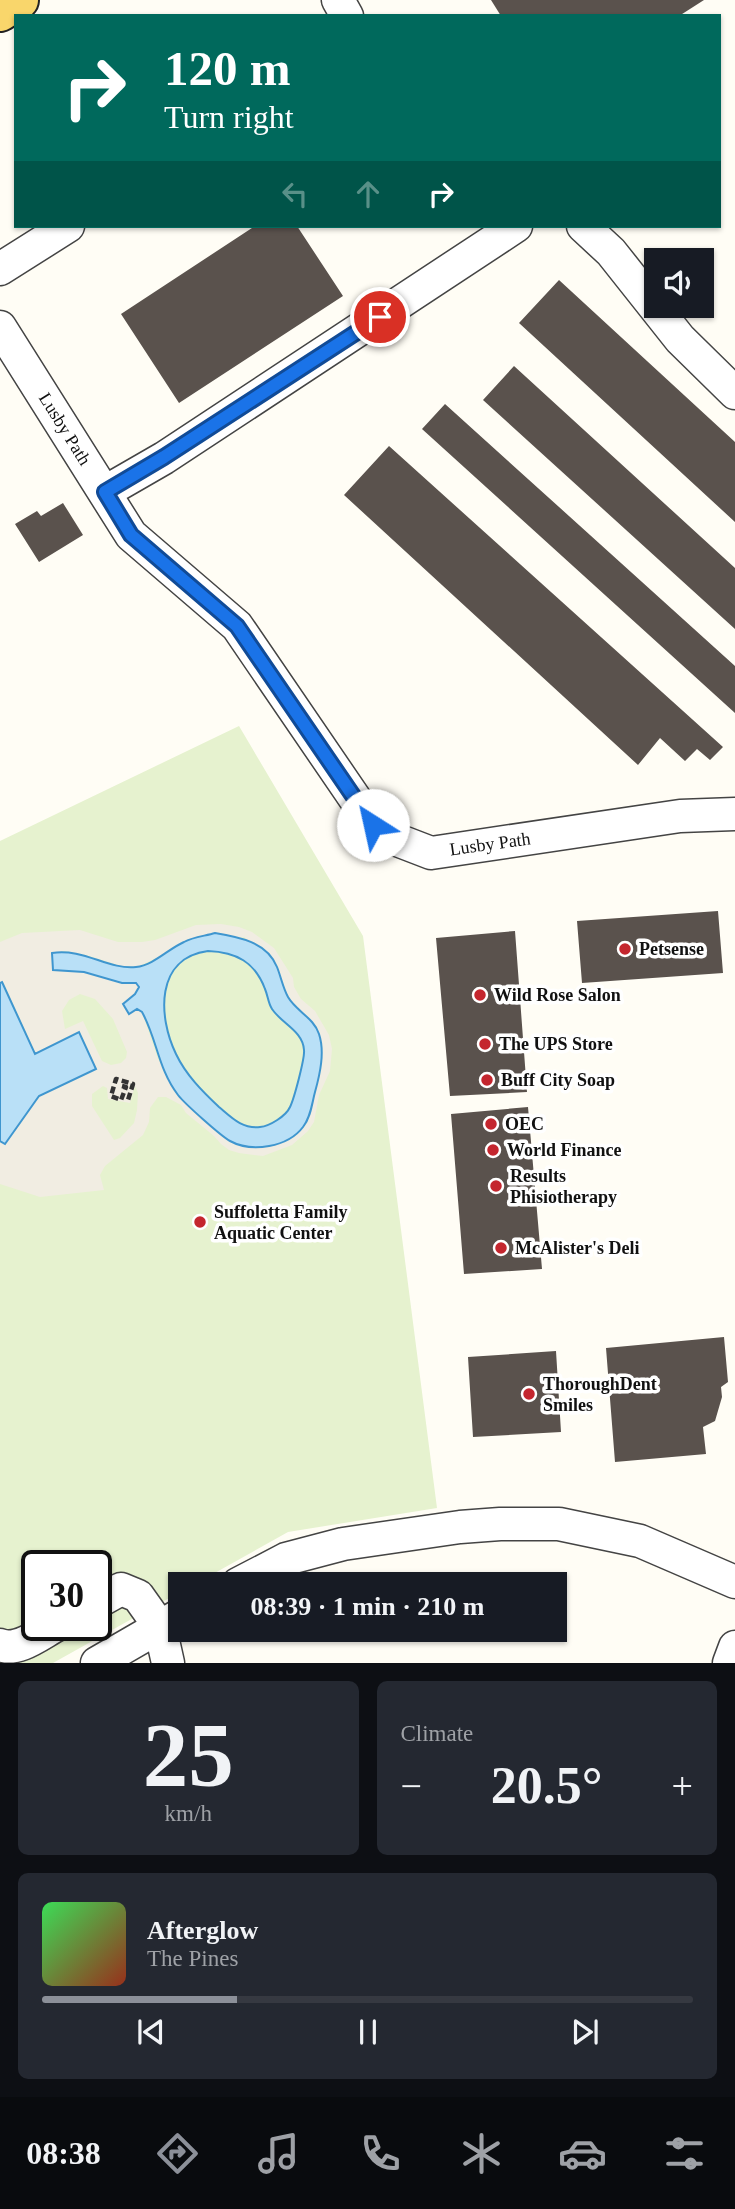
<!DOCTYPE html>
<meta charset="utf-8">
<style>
body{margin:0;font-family:Georgia,serif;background:#242831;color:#f1f3f6;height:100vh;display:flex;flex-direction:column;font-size:26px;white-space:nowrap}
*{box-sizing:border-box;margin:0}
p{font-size:23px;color:#9ea1a6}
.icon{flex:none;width:38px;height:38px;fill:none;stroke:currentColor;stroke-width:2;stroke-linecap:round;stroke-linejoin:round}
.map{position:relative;height:1663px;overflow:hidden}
.panel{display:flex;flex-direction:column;gap:18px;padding:18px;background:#0d0f14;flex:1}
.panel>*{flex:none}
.banner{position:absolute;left:14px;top:14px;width:707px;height:214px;border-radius:0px;box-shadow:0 2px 5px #0004;background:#00695c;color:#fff;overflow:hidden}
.tools{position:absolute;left:644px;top:248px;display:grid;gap:14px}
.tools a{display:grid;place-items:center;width:70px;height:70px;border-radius:0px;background:#171b24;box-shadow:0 2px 5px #0004;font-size:35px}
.speed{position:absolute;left:21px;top:1550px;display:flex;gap:14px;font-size:35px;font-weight:700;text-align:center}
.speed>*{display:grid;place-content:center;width:91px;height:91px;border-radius:50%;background:#171b24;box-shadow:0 2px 5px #0004;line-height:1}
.speed .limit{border:4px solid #111;border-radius:10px;background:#fff;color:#111}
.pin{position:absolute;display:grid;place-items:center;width:60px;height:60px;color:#fff;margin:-30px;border:4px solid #fff;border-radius:50%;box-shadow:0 2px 7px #0007}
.me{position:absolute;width:77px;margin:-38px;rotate:325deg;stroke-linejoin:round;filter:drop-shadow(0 0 5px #0008)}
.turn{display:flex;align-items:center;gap:24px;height:147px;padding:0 35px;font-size:32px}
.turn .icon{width:91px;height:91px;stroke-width:2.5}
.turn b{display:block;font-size:49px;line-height:60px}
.lanes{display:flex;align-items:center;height:66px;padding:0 35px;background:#0003;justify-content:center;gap:35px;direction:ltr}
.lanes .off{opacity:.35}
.big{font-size:52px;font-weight:800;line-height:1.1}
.panel .widget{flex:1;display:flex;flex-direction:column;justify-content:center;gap:10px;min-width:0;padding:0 24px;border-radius:10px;background:#242831}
.panel .dial{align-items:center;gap:0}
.dial b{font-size:91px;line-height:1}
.song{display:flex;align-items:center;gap:21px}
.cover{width:84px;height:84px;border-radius:10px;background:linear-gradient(135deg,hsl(130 70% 55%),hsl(10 70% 35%))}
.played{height:7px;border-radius:4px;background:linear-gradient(90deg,#8c9099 30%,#363941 30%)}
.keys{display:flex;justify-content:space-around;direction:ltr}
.heat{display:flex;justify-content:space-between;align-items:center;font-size:38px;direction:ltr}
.panel .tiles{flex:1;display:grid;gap:18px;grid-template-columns:1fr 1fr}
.widget:last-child{grid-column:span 2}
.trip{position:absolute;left:168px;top:1572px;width:399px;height:70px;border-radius:0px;background:#171b24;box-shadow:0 2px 5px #0004;font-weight:800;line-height:70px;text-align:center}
.tabs{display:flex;height:112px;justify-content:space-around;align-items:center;background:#090b0e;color:#9ea1a6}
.tabs .icon{width:49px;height:49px}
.tabs .on{color:#8c9099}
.tabs b{font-size:32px;color:#f1f3f6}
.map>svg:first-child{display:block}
</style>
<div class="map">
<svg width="735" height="1663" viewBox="0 0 735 1663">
<rect width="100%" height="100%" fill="#fffdf5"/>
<path fill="#e6f2cf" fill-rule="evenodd" d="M 239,726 L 363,936 L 437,1508 L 288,1532 L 195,1584 L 180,1584 L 180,1592 L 53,1663 L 0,1663 L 0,841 ZM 37,1566 L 96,1566 L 96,1626 L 37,1626 Z"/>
<path fill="#f1ede2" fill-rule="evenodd" d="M 221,924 L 239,927 L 252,932 L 274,948 L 293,978 L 294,987 L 301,999 L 315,1011 L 329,1035 L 332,1049 L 330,1071 L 319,1095 L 314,1122 L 308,1131 L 292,1145 L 263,1156 L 239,1153 L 229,1150 L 221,1144 L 214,1136 L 186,1113 L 181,1105 L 166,1097 L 158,1097 L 150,1108 L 149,1122 L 143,1135 L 105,1166 L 100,1175 L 104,1190 L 40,1197 L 0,1184 L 0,1141 L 5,1144 L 39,1096 L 96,1069 L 36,1054 L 3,982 L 0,983 L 0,942 L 22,933 L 80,930 L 118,942 L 142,942 L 155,940 L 196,925 ZM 244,937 L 277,965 L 283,987 L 290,1002 L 312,1022 L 321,1068 L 304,1126 L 295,1135 L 281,1142 L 230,1141 L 178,1095 L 158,1059 L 142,1012 L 137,1009 L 133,1011 L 123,1004 L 135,994 L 139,987 L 136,983 L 122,983 L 84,972 L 71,970 L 52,953 L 65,951 L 86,955 L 121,966 L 137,967 L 167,953 ZM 80,994 L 95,999 L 113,1019 L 127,1052 L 126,1058 L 121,1063 L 111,1065 L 102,1061 L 83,1021 L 65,1029 L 62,1011 L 69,1000 ZM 103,1086 L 107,1088 L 108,1099 L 130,1103 L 135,1086 L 138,1093 L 137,1110 L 134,1123 L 120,1138 L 114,1140 L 92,1106 L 92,1094 Z"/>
<path fill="#b9e0f7" stroke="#3f96cf" stroke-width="2" fill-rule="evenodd" d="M 215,933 C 239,937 267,942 277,967 C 281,977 283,988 288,997 C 296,1011 314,1018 319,1034 C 325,1052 320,1074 315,1092 C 312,1103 311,1117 303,1127 C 288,1147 252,1153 230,1141 C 221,1136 185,1104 178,1095 C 158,1069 157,1039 142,1012 L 137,1009 L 129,1014 L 123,1004 L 135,994 L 139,987 L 136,983 L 122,983 L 84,972 L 53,970 L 52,953 C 84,948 108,970 136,967 C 154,965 168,949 184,942 C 193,937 205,936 215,933 ZM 208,951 C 236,952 255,962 265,989 C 268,996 268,1003 272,1009 C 282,1024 303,1031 304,1050 C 305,1058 294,1099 290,1107 C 286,1116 270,1126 260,1127 C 242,1129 232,1118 219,1107 C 202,1091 186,1075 176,1054 C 158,1017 155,958 208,951 Z
M 2,982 L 35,1054 L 79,1032 L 96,1069 L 39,1096 L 5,1144 L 0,1141 L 0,983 Z"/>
<path fill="#5a524d" d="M 491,0 L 704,0 L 679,16 L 501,16 Z
M 255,226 L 297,226 L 343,296 L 179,403 L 121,314 Z
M 559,280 L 735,442 L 735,522 L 519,323 Z
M 514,366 L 735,568 L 735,629 L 483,400 Z
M 445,404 L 735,666 L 735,713 L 422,429 Z
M 389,446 L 723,747 L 710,760 L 697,749 L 685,761 L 660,738 L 638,765 L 344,495 Z
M 63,503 L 83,535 L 39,562 L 15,524 L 37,511 L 41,516 Z
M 718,911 L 723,973 L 582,983 L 577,921 Z
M 515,931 L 527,1092 L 450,1096 L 436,938 Z
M 528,1107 L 542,1269 L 464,1274 L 451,1114 Z
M 724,1337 L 728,1382 L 721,1387 L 722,1397 L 715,1421 L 703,1427 L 706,1454 L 615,1462 L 606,1348 Z
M 556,1351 L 561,1432 L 473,1437 L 468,1357 Z"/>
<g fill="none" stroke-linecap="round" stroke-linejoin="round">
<defs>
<path id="minor" d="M 338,0 L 347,16
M 583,226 L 611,252 L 680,339 L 735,393
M 0,269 L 68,226
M 0,327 L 131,535 L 237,626 L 373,825 L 392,838 L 431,853 L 680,816 L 735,814
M 105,492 L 164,458 L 516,226
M 238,1584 L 286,1559 L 343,1544 L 460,1527 L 500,1524 L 559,1524 L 640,1541 L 735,1582
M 96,1603 L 121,1589 L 138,1596 L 160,1627 L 168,1663
M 0,1645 C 18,1652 40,1634 55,1626
M 97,1663 L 180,1615
M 729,1663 L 735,1647"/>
<path id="major" d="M 0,12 L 19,0"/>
</defs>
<use href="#minor" stroke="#444" stroke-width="35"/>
<use href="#major" stroke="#222" stroke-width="42"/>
<path stroke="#333" stroke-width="4.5" stroke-dasharray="7 3.5" stroke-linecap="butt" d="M 122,1086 L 126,1087 L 121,1100 L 111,1096 L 116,1079 L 133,1084 L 128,1100"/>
<use href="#minor" stroke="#fff" stroke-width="32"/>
<use href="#major" stroke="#f9d66b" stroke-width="38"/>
</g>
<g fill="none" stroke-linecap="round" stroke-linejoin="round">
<defs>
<path id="route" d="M 373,825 L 237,626 L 131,535 L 105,492 L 164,457 L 380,317"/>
</defs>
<use href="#route" stroke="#114b97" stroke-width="18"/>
<use href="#route" stroke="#1a73e8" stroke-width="12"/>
</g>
<g fill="#c4262e" stroke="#fff" stroke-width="2.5">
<circle cx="625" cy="949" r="7"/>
<circle cx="480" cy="995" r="7"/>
<circle cx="485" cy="1044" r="7"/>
<circle cx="487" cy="1080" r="7"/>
<circle cx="491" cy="1124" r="7"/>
<circle cx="493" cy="1150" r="7"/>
<circle cx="496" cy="1186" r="7"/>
<circle cx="200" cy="1222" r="7"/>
<circle cx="501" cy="1248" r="7"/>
<circle cx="529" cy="1394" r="7"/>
</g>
<g text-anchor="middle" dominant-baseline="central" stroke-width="7" stroke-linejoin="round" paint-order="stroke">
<g font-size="18" fill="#111" stroke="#fff">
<text transform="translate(65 429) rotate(58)">Lusby Path</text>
<text transform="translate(490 844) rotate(-8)">Lusby Path</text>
</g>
<g font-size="18" font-weight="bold" fill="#111" stroke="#fff" text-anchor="start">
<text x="639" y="949">Petsense</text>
<text x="494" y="995">Wild Rose Salon</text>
<text x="499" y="1044">The UPS Store</text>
<text x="501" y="1080">Buff City Soap</text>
<text x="505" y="1124">OEC</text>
<text x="507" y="1150">World Finance</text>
<text x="510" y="1176">Results<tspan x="510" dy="21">Phisiotherapy</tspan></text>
<text x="214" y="1212">Suffoletta Family<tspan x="214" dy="21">Aquatic Center</tspan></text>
<text x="515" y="1248">McAlister's Deli</text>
<text x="543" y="1384">ThoroughDent<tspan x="543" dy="21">Smiles</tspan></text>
</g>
</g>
</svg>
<div class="tools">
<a><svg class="icon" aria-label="sound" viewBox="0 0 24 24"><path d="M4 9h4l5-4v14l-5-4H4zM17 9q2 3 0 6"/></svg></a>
</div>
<div class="speed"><div class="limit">30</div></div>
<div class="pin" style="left:380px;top:317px;background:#d93025"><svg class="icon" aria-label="arrive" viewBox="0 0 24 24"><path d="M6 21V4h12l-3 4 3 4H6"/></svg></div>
<svg class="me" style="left:373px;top:825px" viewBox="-20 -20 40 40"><circle r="19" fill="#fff"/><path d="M0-13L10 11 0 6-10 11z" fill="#1a73e8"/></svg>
<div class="trip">08:39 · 1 min · 210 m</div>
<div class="banner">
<div class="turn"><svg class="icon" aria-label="right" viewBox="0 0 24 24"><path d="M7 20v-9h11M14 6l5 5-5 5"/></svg><div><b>120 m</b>Turn right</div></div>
<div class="lanes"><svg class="icon off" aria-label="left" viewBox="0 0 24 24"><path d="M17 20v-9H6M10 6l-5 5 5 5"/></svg><svg class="icon off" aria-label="ahead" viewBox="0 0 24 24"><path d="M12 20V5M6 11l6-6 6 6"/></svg><svg class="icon" aria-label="right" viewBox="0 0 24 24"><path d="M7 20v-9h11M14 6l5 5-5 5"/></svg></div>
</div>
</div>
<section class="panel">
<div class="tiles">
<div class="widget dial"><b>25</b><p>km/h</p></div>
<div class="widget"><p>Climate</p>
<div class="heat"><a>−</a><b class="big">20.5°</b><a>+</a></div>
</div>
<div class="widget">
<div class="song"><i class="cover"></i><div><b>Afterglow</b><p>The Pines</p></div></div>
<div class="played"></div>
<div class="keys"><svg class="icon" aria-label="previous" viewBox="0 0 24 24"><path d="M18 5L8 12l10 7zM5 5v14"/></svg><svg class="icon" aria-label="pause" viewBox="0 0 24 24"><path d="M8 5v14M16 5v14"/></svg><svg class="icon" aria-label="next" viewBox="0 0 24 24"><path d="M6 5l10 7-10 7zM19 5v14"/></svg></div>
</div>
</div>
</section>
<nav class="tabs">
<b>08:38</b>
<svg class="icon on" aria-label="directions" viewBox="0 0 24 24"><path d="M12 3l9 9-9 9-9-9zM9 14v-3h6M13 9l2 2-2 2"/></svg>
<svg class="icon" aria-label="music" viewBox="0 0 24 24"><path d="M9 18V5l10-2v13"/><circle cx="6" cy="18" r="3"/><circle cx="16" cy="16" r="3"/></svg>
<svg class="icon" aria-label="phone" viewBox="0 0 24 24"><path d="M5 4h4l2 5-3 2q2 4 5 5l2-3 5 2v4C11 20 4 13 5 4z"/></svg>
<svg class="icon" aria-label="climate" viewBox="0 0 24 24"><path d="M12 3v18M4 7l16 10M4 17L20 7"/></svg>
<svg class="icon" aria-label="car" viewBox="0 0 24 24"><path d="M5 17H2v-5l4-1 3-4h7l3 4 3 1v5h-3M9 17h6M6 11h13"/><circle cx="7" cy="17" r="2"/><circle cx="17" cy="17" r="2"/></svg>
<svg class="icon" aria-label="filters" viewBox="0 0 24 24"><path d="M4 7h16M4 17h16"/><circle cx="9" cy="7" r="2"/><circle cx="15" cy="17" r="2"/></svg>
</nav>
